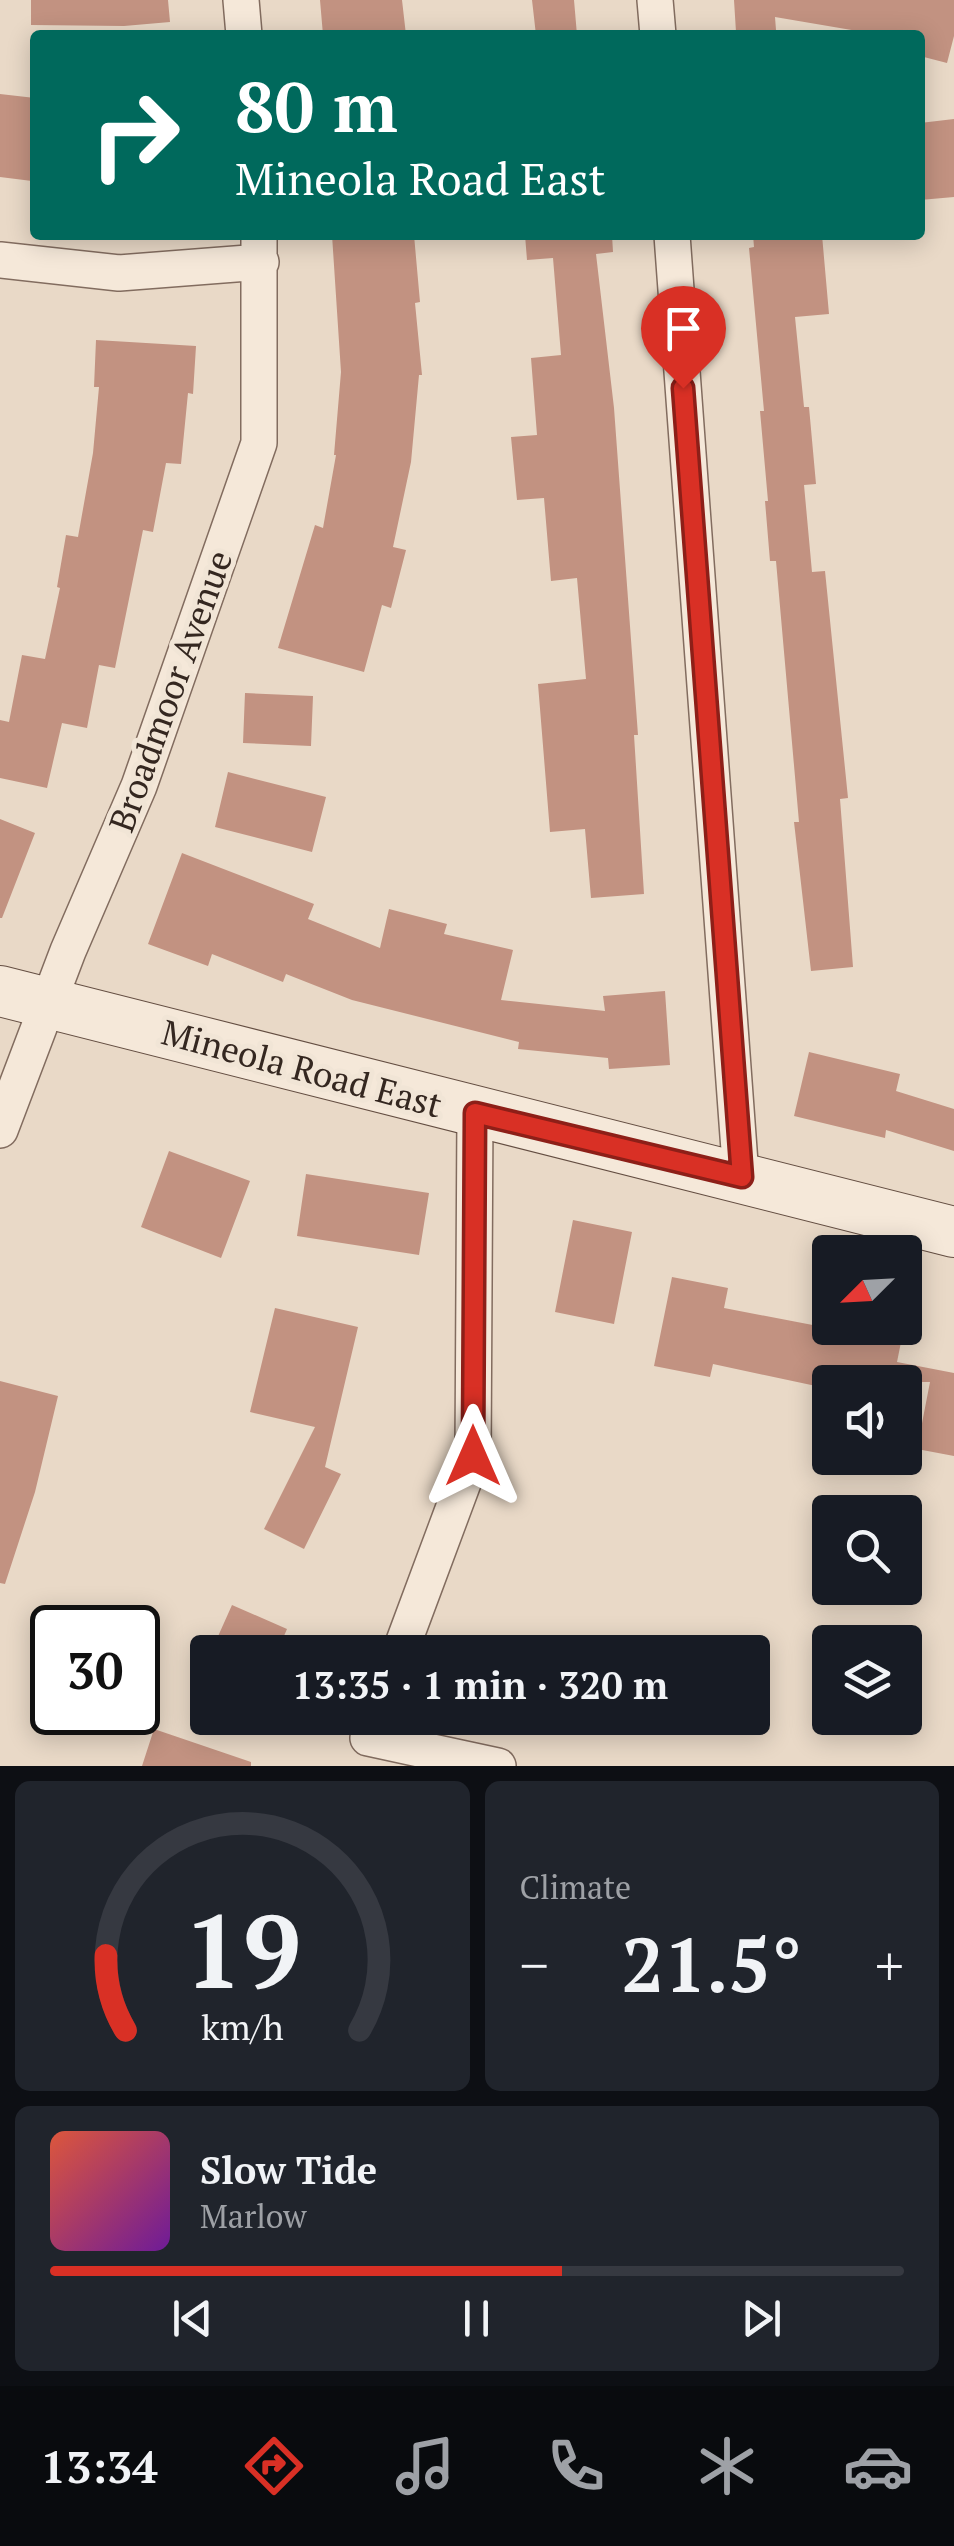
<!DOCTYPE html>
<meta charset="utf-8">
<style>
body{margin:0;font-family:"PT Serif",serif;background:#20242c;color:#f1f3f6;height:100vh;display:flex;flex-direction:column;font-size:38px;white-space:nowrap}
*{box-sizing:border-box;margin:0}
p{font-size:32px;color:#9ea1a6}
.icon{flex:none;width:55px;height:55px;fill:none;stroke:currentColor;stroke-width:2;stroke-linecap:round;stroke-linejoin:round}
.map{position:relative;height:1766px;overflow:hidden}
.details{display:flex;flex-direction:column;gap:15px;padding:15px;background:#0d0f14;flex:1}
.details>*{flex:none}
.banner{position:absolute;left:30px;top:30px;width:895px;height:210px;border-radius:10px;box-shadow:0 5px 25px #0003;background:#00695c;color:#fff;overflow:hidden}
.needle{width:65px;rotate:246deg}
.controls{position:absolute;left:812px;top:1235px;display:grid;gap:20px}
.controls a{display:grid;place-items:center;width:110px;height:110px;border-radius:10px;background:#171b24;box-shadow:0 5px 25px #0003;font-size:50px}
.speed{position:absolute;left:30px;top:1605px;display:flex;gap:20px;font-size:50px;font-weight:700;text-align:center}
.speed>*{display:grid;place-content:center;width:130px;height:130px;border-radius:50%;background:#171b24;box-shadow:0 5px 25px #0003;line-height:1}
.speed .limit{border:5px solid #111;border-radius:15px;background:#fff;color:#111}
.pin{position:absolute;display:grid;place-items:center;width:85px;height:85px;color:#fff;margin:-102px -42px;border-radius:50% 50% 50% 0;rotate:-45deg;box-shadow:0 0 10px #0007}
.pin .icon{rotate:45deg}
.me{position:absolute;width:110px;margin:-55px;rotate:0deg;stroke-linejoin:round;filter:drop-shadow(0 0 8px #0008)}
.turn{display:flex;align-items:center;gap:35px;height:210px;padding:0 40px;font-size:45px}
.turn .icon{width:130px;height:130px;stroke-width:2.5}
.turn b{display:block;font-size:70px;line-height:85px}
.big{font-size:75px;font-weight:700;line-height:1.1}
.details .widget{flex:1;display:flex;flex-direction:column;justify-content:center;gap:15px;min-width:0;padding:0 35px;border-radius:15px;background:#20242c}
.details .dial{align-items:center;gap:0}
.dial svg{height:260px;overflow:visible;fill:none;stroke:#363941;stroke-width:7;stroke-linecap:round;text-anchor:middle}
.dial text{fill:#f1f3f6;stroke:none}
.song{display:flex;align-items:center;gap:30px}
.cover{width:120px;height:120px;border-radius:15px;background:linear-gradient(135deg,hsl(10 70% 55%),hsl(280 70% 35%))}
.played{height:10px;border-radius:5px;background:linear-gradient(90deg,#d93025 60%,#363941 60%)}
.keys{display:flex;justify-content:space-around;direction:ltr}
.heat{display:flex;justify-content:space-between;align-items:center;font-size:55px;direction:ltr}
.details .tiles{flex:1;display:grid;gap:15px;grid-template-columns:1fr 1fr}
.widget:last-child{grid-column:span 2}
.trip{position:absolute;left:190px;top:1635px;width:580px;height:100px;border-radius:10px;background:#171b24;box-shadow:0 5px 25px #0003;font-weight:700;line-height:100px;text-align:center}
.dock{display:flex;height:160px;justify-content:space-around;align-items:center;background:#090b0e;color:#9ea1a6}
.dock .icon{width:70px;height:70px}
.dock .active{color:#d93025}
.dock b{font-size:45px;color:#f1f3f6}
.map>svg:first-child{display:block}
</style>
<div class="map">
<svg width="954" height="1766" viewBox="0 0 954 1766">
<rect width="100%" height="100%" fill="#e9d9c7"/>
<path fill="#c29281" d="M 31,0 L 168,0 L 170,22 L 124,26 L 31,25 Z
M 320,0 L 402,0 L 406,35 L 323,35 Z
M 532,0 L 574,0 L 577,35 L 536,35 Z
M 734,0 L 954,0 L 954,36 L 947,63 L 920,56 L 920,35 L 881,35 L 775,17 L 776,30 L 736,32 Z
M 0,94 L 35,98 L 32,181 L 0,177 Z
M 954,119 L 954,197 L 920,200 L 920,123 Z
M 332,235 L 414,235 L 420,302 L 415,303 L 422,375 L 419,375 L 411,462 L 393,547 L 406,550 L 391,608 L 382,605 L 364,672 L 278,648 L 315,525 L 323,528 L 336,455 L 334,455 L 341,372 Z
M 525,235 L 612,235 L 613,252 L 596,254 L 614,408 L 638,735 L 634,735 L 644,894 L 591,898 L 585,829 L 550,832 L 538,684 L 586,679 L 577,578 L 551,581 L 544,498 L 517,500 L 511,437 L 537,435 L 531,358 L 561,355 L 553,258 L 527,260 Z
M 753,235 L 822,235 L 829,314 L 795,317 L 804,407 L 809,407 L 816,484 L 804,485 L 812,572 L 825,571 L 848,798 L 840,799 L 853,967 L 811,971 L 794,822 L 799,822 L 776,561 L 770,561 L 765,501 L 768,501 L 760,411 L 764,411 L 749,248 L 754,247 Z
M 96,340 L 196,346 L 193,394 L 188,393 L 181,464 L 166,463 L 153,532 L 143,530 L 115,668 L 99,665 L 87,728 L 62,723 L 47,788 L 0,778 L 0,720 L 9,722 L 22,655 L 45,659 L 60,588 L 57,587 L 66,535 L 78,537 L 93,453 L 99,387 L 94,387 Z
M 245,693 L 313,696 L 311,746 L 243,743 Z
M 228,772 L 326,797 L 312,852 L 215,827 Z
M 0,819 L 35,833 L 2,918 L 0,918 Z
M 182,853 L 314,904 L 308,919 L 380,948 L 389,909 L 447,924 L 444,934 L 513,950 L 501,1000 L 605,1011 L 603,996 L 665,991 L 670,1065 L 609,1069 L 608,1058 L 518,1049 L 519,1042 L 352,1000 L 286,974 L 283,982 L 212,954 L 208,966 L 148,944 Z
M 809,1052 L 900,1074 L 896,1091 L 954,1109 L 954,1151 L 886,1130 L 885,1138 L 794,1116 Z
M 169,1151 L 250,1181 L 221,1258 L 141,1227 Z
M 306,1174 L 429,1193 L 419,1255 L 297,1236 Z
M 573,1220 L 632,1232 L 614,1324 L 555,1312 Z
M 672,1277 L 728,1288 L 724,1308 L 901,1342 L 897,1362 L 954,1373 L 954,1456 L 917,1449 L 930,1382 L 830,1382 L 830,1389 L 713,1364 L 710,1377 L 654,1366 Z
M 275,1308 L 358,1327 L 325,1467 L 341,1474 L 304,1549 L 264,1529 L 315,1427 L 250,1412 Z
M 0,1381 L 58,1396 L 35,1492 L 5,1584 L 0,1583 Z
M 232,1605 L 287,1629 L 277,1652 L 211,1652 Z
M 154,1729 L 251,1762 L 251,1766 L 142,1766 Z"/>
<g fill="none" stroke-linecap="round" stroke-linejoin="round">
<defs>
<path id="street" d="M 241,0 L 244,35
M 655,0 L 658,35
M 672,235 L 741,1177
M 0,260 L 119,273 L 261,262
M 0,1130 L 68,951 L 139,786 L 259,443 L 259,235
M 400,1652 L 473,1456 L 475,1113
M 368,1738 L 498,1766"/>
<path id="secondary" d="M 0,991 L 954,1232"/>
</defs>
<use href="#street" stroke="#826c5f" stroke-width="38"/>
<use href="#secondary" stroke="#644e42" stroke-width="52"/>
<use href="#street" stroke="#f5e8d9" stroke-width="35"/>
<use href="#secondary" stroke="#f5e8d9" stroke-width="50"/>
</g>
<g fill="none" stroke-linecap="round" stroke-linejoin="round">
<defs>
<path id="route" d="M 473,1456 L 475,1113 L 742,1177 L 683,388"/>
</defs>
<use href="#route" stroke="#8d1f18" stroke-width="25"/>
<use href="#route" stroke="#d93025" stroke-width="18"/>
</g>
<g text-anchor="middle" dominant-baseline="central" stroke-width="10" stroke-linejoin="round" paint-order="stroke">
<g font-size="35" fill="#342720" stroke="#f1e5d6">
<text transform="translate(170 691) rotate(-70)">Broadmoor Avenue</text>
<text transform="translate(302 1068) rotate(15)">Mineola Road East</text>
</g>
</g>
</svg>
<div class="controls">
<a><svg class="needle" viewBox="-14 -14 28 28"><path d="M0-13l5 13h-10z" fill="#e53935"/><path d="M0 13l5-13h-10z" fill="#9ea1a6"/></svg></a>
<a><svg class="icon" aria-label="sound" viewBox="0 0 24 24"><path d="M4 9h4l5-4v14l-5-4H4zM17 9q2 3 0 6"/></svg></a>
<a><svg class="icon" aria-label="search" viewBox="0 0 24 24"><circle cx="10" cy="10" r="6"/><path d="M15 15l6 6"/></svg></a>
<a><svg class="icon" aria-label="layers" viewBox="0 0 24 24"><path d="M12 4l9 5-9 5-9-5zM3 14l9 5 9-5"/></svg></a>
</div>
<div class="speed"><div class="limit">30</div></div>
<div class="pin" style="left:683px;top:388px;background:#d93025"><svg class="icon" aria-label="arrive" viewBox="0 0 24 24"><path d="M6 21V4h12l-3 4 3 4H6"/></svg></div>
<svg class="me" style="left:473px;top:1456px" viewBox="-20 -20 40 40"><path d="M0-17L14 15 0 8-14 15z" fill="#d93025" stroke="#fff" stroke-width="4"/></svg>
<div class="trip">13:35 · 1 min · 320 m</div>
<div class="banner">
<div class="turn"><svg class="icon" aria-label="right" viewBox="0 0 24 24"><path d="M7 20v-9h11M14 6l5 5-5 5"/></svg><div><b>80 m</b>Mineola Road East</div></div>
</div>
</div>
<section class="details">
<div class="tiles">
<div class="widget dial"><svg viewBox="0 0 100 80">
<path d="M14 69A42 42 0 1 1 86 69"/>
<path d="M14 69A42 42 0 0 1 8 46" stroke="#d93025"/>
<text x="50" y="56" font-size="32" font-weight="700">19</text>
<text x="50" y="72" font-size="11">km/h</text>
</svg></div>
<div class="widget"><p>Climate</p>
<div class="heat"><a>−</a><b class="big">21.5°</b><a>+</a></div>
</div>
<div class="widget">
<div class="song"><i class="cover"></i><div><b>Slow Tide</b><p>Marlow</p></div></div>
<div class="played"></div>
<div class="keys"><svg class="icon" aria-label="previous" viewBox="0 0 24 24"><path d="M18 5L8 12l10 7zM5 5v14"/></svg><svg class="icon" aria-label="pause" viewBox="0 0 24 24"><path d="M8 5v14M16 5v14"/></svg><svg class="icon" aria-label="next" viewBox="0 0 24 24"><path d="M6 5l10 7-10 7zM19 5v14"/></svg></div>
</div>
</div>
</section>
<nav class="dock">
<b>13:34</b>
<svg class="icon active" aria-label="directions" viewBox="0 0 24 24"><path d="M12 3l9 9-9 9-9-9zM9 14v-3h6M13 9l2 2-2 2"/></svg>
<svg class="icon" aria-label="music" viewBox="0 0 24 24"><path d="M9 18V5l10-2v13"/><circle cx="6" cy="18" r="3"/><circle cx="16" cy="16" r="3"/></svg>
<svg class="icon" aria-label="phone" viewBox="0 0 24 24"><path d="M5 4h4l2 5-3 2q2 4 5 5l2-3 5 2v4C11 20 4 13 5 4z"/></svg>
<svg class="icon" aria-label="climate" viewBox="0 0 24 24"><path d="M12 3v18M4 7l16 10M4 17L20 7"/></svg>
<svg class="icon" aria-label="car" viewBox="0 0 24 24"><path d="M5 17H2v-5l4-1 3-4h7l3 4 3 1v5h-3M9 17h6M6 11h13"/><circle cx="7" cy="17" r="2"/><circle cx="17" cy="17" r="2"/></svg>
</nav>
